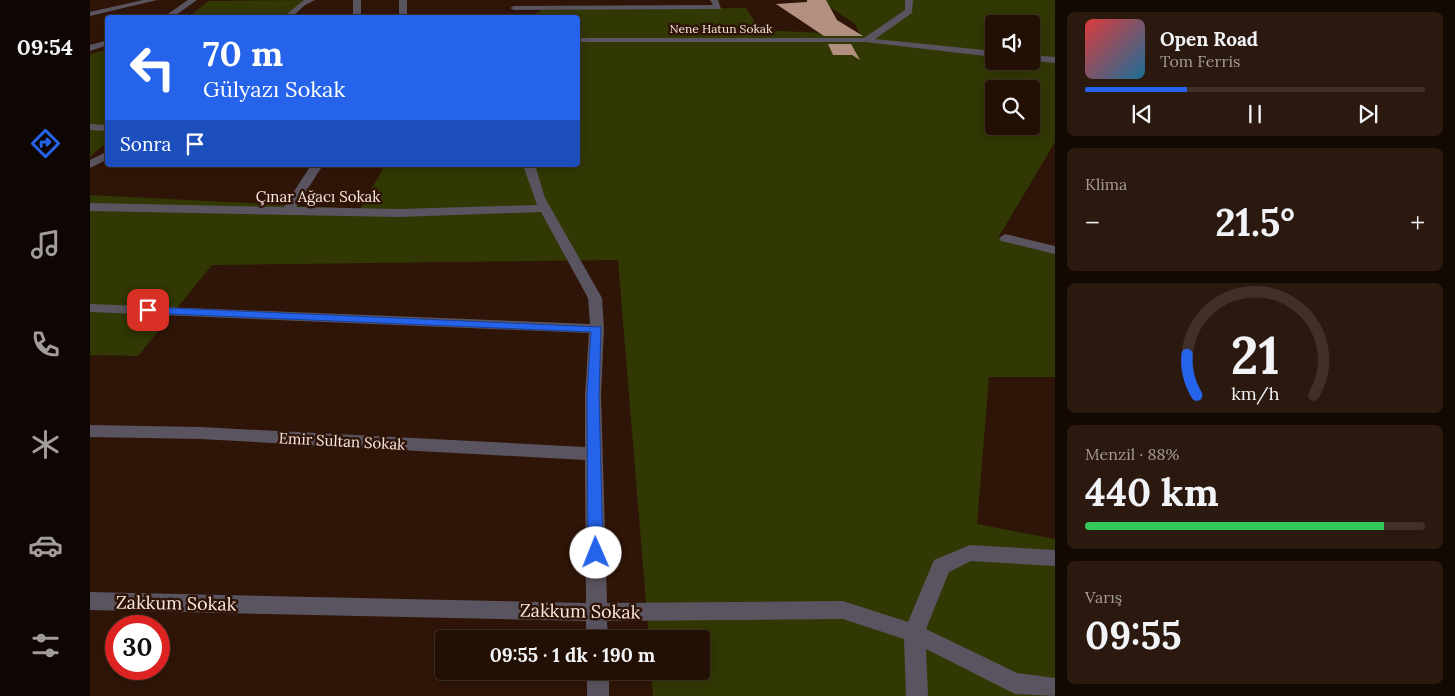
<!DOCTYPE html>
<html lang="tr">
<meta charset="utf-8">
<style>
body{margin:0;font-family:Lora,serif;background:#2b190f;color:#f1f3f6;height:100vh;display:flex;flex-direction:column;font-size:19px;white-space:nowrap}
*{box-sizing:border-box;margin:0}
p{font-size:16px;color:#a39d9a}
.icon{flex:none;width:28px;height:28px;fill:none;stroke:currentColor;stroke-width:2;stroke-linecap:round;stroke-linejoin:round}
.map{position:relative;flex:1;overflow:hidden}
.details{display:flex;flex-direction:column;gap:12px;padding:12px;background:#130903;width:400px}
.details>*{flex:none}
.banner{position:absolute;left:15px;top:15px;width:475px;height:152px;border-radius:5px;box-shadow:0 2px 12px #0003,0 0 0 1px #403027;background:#2563eb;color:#fff;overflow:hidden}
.buttons{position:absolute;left:895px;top:15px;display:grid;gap:10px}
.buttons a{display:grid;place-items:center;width:55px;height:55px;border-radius:5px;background:#231005;box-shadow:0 2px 12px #0003,0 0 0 1px #403027;font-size:25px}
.speed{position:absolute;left:15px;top:615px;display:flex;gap:10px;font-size:25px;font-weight:700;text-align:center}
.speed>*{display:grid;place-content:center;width:65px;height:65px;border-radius:50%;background:#231005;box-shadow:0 2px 12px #0003,0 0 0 1px #403027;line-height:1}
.speed .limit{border:8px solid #d22;background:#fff;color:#111}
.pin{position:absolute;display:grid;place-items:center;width:42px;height:42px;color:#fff;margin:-21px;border-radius:10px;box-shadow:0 2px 8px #0006}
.me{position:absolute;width:55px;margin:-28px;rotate:359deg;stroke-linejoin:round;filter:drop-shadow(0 0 4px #0008)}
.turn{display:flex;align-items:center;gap:18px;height:105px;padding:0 15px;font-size:22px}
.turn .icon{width:65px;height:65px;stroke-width:2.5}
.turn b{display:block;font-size:35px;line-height:42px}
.then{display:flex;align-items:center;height:48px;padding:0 15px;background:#0003;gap:10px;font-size:19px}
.big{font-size:38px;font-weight:700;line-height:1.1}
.details .tile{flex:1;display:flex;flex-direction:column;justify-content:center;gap:8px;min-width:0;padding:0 18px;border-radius:8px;background:#2b190f}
.details .dial{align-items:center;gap:0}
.dial svg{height:130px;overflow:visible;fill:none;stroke:#403027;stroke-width:7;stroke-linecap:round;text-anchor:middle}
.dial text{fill:#f1f3f6;stroke:none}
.song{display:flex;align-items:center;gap:15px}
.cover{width:60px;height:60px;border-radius:8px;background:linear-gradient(135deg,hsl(0 70% 55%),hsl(200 70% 35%))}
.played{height:5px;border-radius:2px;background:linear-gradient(90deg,#2563eb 30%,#403027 30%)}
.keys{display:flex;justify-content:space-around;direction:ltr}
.heat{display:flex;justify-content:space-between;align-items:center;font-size:28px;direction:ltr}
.charge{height:8px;border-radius:4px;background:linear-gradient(90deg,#34c759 88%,#403027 0)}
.trip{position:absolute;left:345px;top:630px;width:275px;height:50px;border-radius:5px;background:#231005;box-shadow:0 2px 12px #0003,0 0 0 1px #403027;font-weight:700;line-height:50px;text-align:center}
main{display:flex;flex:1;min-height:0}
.dock{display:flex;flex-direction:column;width:90px;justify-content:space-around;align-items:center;background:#0e0602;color:#a39d9a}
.dock .icon{width:35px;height:35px}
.dock .active{color:#2563eb}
.dock b{font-size:22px;color:#f1f3f6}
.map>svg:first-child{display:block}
</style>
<main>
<nav class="dock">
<b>09:54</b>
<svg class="icon active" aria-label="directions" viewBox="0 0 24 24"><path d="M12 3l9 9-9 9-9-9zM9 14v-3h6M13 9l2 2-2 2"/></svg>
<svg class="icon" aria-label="music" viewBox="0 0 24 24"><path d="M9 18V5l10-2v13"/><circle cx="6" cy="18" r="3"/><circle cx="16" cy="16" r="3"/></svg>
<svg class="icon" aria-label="phone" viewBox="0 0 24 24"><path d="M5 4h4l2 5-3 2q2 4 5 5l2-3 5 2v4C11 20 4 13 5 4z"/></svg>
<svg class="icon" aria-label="climate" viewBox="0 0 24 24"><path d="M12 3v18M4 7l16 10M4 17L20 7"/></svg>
<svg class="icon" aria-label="car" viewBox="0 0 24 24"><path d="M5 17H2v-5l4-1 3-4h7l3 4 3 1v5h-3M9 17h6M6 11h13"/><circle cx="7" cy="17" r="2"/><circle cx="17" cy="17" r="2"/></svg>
<svg class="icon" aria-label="filters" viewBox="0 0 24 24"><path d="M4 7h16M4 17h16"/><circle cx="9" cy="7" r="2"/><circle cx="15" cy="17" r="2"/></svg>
</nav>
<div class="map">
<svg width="965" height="696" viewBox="0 0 965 696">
<rect width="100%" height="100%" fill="#2f1507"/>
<path fill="#313804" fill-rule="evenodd" d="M 215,0 L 193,17 L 97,18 L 119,1 Z
M 730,0 L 965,0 L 965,142 L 908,238 L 965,252 L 965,377 L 899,377 L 887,524 L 965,539 L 965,696 L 563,696 L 561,671 L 611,671 L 611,639 L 559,639 L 528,260 L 122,265 L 48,356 L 0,355 L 0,195 L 270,209 L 295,165 L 488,165 L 488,18 L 439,17 L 452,10 L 656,8 L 670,30 L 770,35 L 765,24 ZM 904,24 L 941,24 L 941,61 L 904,61 ZM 904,89 L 941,89 L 941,126 L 904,126 Z
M 17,50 L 17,142 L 0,157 L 0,54 Z"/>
<path fill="#b28f7f" d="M 717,0 L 736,0 L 747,20 L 773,36 L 734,36 L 686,4 L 717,2 Z
M 738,44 L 761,44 L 770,60 L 762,55 L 743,55 Z"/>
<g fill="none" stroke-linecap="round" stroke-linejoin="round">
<path fill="#5a5460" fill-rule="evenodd" d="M 53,0 L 67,0 L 0,16 L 0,12 Z
M 98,0 L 107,0 L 82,18 L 72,18 Z
M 214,0 L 225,0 L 215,5 L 201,18 L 192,18 Z
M 263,0 L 271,0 L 271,18 L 263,18 Z
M 309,0 L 317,0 L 317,18 L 309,18 Z
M 620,0 L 628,0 L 631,9 L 424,10 L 420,8 L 424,6 L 623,5 Z
M 815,0 L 823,0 L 822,13 L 785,39 L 904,51 L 904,57 L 775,42 L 488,42 L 488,38 L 774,38 L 815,10 Z
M 429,14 L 432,14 L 432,18 L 328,18 Z
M 18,40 L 18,45 L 0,51 L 0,45 Z
M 941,55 L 965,57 L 965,63 L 941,61 Z
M 0,124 L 18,125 L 18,131 L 0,130 Z
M 18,151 L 18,159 L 0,168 L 0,160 Z
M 221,165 L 233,165 L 206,207 L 309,209 L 447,205 L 433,165 L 445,165 L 455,198 L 512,298 L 514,329 L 511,395 L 517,603 L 753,601 L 818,622 L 844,560 L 880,545 L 965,550 L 965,566 L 881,561 L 859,572 L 836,629 L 927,673 L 965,678 L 965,696 L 925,694 L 836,649 L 838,696 L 816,696 L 814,639 L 753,619 L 517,621 L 518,639 L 496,639 L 496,621 L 0,610 L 0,592 L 496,603 L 495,460 L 110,439 L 0,437 L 0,425 L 110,427 L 495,447 L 495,395 L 499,333 L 0,312 L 0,304 L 500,324 L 498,298 L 451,212 L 309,217 L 0,211 L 0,203 L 194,207 Z
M 915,234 L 965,246 L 965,254 L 911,241 L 909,238 Z
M 497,671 L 519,671 L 519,696 L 497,696 Z"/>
</g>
<path fill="#2563eb" stroke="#184099" d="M 58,307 L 511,327 L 509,395 L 513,553 L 511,557 L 506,559 L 500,557 L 498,553 L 497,395 L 501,332 L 55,313 L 55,308 Z"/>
<g text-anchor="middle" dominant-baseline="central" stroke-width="5" stroke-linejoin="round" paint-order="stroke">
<g font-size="12" fill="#fae7de" stroke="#2f1507">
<text x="631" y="28">Nene Hatun Sokak</text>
</g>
<g font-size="15" fill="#fae7de" stroke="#2f1507">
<text x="228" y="196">Çınar Ağacı Sokak</text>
<text transform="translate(252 441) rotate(3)">Emir Sultan Sokak</text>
</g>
<g font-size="18" fill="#fae7de" stroke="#2f1507">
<text transform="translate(86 603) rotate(1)">Zakkum Sokak</text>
<text transform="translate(490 611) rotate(1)">Zakkum Sokak</text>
</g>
</g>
</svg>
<div class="buttons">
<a><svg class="icon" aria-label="sound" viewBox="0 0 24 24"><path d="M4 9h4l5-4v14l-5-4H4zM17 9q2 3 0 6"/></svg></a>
<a><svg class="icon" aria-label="search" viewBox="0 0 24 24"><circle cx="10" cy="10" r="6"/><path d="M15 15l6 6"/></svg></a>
</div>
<div class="speed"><div class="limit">30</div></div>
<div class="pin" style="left:58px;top:310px;background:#d93025"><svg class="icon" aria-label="arrive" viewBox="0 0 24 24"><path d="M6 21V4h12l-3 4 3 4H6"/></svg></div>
<svg class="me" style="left:506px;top:553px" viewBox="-20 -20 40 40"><circle r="19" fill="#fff"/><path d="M0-13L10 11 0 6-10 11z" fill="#2563eb"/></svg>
<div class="trip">09:55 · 1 dk · 190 m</div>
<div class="banner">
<div class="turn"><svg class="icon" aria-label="left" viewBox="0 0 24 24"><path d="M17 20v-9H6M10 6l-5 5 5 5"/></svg><div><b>70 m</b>Gülyazı Sokak</div></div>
<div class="then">Sonra<svg class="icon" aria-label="arrive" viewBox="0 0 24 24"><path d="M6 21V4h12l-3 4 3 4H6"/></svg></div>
</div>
</div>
<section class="details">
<div class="tile">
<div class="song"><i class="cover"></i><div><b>Open Road</b><p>Tom Ferris</p></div></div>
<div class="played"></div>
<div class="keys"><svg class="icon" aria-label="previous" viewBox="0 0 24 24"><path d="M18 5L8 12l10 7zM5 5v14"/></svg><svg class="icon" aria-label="pause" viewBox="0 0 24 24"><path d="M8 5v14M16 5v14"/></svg><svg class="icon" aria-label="next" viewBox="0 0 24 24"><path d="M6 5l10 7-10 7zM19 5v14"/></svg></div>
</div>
<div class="tile"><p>Klima</p>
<div class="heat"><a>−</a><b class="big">21.5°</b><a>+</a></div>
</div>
<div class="tile dial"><svg viewBox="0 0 100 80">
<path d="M14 69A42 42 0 1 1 86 69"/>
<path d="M14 69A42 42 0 0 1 8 44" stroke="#2563eb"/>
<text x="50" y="56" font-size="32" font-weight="700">21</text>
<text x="50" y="72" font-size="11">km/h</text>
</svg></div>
<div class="tile"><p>Menzil · 88%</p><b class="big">440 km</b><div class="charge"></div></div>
<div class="tile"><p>Varış</p><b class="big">09:55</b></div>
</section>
</main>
